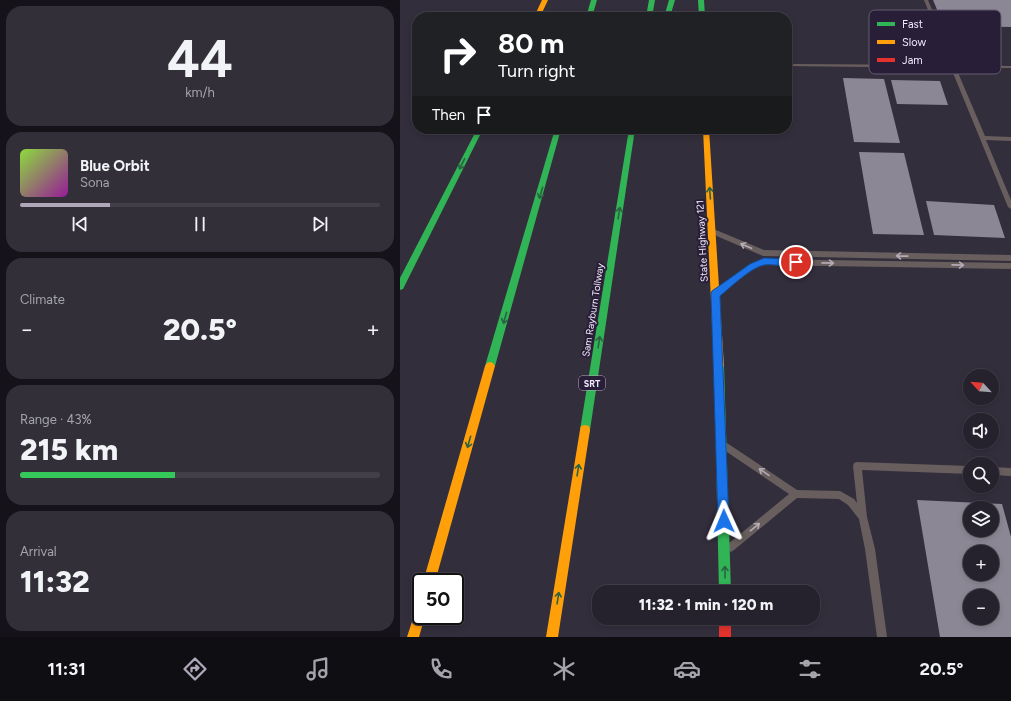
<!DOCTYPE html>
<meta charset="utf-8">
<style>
body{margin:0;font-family:Figtree,sans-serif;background:#322f39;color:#f1f3f6;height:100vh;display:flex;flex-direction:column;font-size:15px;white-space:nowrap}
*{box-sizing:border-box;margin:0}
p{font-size:13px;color:#a4a4aa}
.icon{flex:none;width:22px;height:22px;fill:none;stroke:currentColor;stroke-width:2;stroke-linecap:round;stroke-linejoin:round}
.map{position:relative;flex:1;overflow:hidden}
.details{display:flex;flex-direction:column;gap:6px;padding:6px;background:#151319;width:400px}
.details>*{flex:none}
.hud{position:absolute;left:12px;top:12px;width:380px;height:122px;border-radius:16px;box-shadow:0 2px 6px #0003,0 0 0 1px #423f49;background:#202124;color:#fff;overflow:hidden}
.needle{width:26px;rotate:296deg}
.tools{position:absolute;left:563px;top:369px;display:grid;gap:8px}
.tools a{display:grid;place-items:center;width:36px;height:36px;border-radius:50%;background:#26222d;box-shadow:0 2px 6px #0003,0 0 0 1px #423f49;font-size:20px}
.speed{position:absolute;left:12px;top:573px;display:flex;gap:8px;font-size:20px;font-weight:700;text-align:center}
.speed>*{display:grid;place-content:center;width:52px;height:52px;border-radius:50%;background:#26222d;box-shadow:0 2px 6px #0003,0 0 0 1px #423f49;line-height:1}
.speed .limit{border:2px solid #111;border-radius:6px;background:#fff;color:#111}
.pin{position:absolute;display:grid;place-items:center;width:34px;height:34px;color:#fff;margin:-17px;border:2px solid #fff;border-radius:50%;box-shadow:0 1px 4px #0007}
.me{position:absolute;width:44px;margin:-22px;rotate:359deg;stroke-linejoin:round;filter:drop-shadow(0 0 3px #0008)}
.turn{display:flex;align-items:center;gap:14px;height:84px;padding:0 20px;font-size:18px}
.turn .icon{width:52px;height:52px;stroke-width:2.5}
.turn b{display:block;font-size:28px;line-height:34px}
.then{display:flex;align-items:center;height:38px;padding:0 20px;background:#0003;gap:8px;font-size:15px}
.big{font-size:30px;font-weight:800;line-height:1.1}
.details .widget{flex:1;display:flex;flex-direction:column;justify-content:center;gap:6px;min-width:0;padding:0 14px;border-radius:16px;background:#322f39}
.details .dial{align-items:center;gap:0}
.dial b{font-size:52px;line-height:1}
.song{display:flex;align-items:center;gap:12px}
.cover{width:48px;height:48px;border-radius:6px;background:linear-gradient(135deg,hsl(90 70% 55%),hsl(300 70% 35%))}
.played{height:4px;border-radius:2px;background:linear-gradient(90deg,#aea8b9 25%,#423f49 25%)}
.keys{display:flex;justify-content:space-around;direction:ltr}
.heat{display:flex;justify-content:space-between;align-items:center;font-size:22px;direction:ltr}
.charge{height:6px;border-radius:3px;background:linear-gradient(90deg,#34c759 43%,#423f49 0)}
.trip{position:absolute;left:192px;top:585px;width:228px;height:40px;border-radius:16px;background:#26222d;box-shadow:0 2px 6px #0003,0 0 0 1px #423f49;font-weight:800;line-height:40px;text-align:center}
.tab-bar{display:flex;height:64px;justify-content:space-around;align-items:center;background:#0f0e12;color:#a4a4aa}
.tab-bar .icon{width:28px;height:28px}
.tab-bar .selected{color:#aea8b9}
.tab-bar b{font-size:18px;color:#f1f3f6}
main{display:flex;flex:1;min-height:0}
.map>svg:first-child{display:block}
</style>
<main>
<section class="details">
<div class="widget dial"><b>44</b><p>km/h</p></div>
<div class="widget">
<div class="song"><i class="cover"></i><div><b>Blue Orbit</b><p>Sona</p></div></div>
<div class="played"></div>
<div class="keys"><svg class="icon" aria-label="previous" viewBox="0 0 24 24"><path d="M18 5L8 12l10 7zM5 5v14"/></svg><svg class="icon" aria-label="pause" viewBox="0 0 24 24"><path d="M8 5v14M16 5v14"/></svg><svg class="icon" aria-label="next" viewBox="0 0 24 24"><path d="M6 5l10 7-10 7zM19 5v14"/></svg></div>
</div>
<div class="widget"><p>Climate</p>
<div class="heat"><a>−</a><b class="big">20.5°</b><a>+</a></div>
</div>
<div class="widget"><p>Range · 43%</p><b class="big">215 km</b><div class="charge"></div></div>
<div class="widget"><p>Arrival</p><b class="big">11:32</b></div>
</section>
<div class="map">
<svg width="611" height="637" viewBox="0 0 611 637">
<rect width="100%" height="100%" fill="#332e3c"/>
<path fill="#8c8794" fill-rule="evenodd" d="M 533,0 L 611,0 L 611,27 L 544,26 Z
M 443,78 L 484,79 L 500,143 L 454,142 Z
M 491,80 L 540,81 L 548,105 L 497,104 Z
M 459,152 L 504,153 L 524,235 L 473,234 Z
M 526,201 L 594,205 L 605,238 L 534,235 Z
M 517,500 L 602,504 L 611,537 L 611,637 L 540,637 ZM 570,508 L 592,508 L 592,530 L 570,530 ZM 570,552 L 592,552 L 592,574 L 570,574 ZM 570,596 L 592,596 L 592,618 L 570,618 Z"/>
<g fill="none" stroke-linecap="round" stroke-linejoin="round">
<path fill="#685e5e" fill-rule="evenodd" d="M 524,0 L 528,0 L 555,65 L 611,66 L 611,68 L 556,68 L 585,136 L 611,137 L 611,141 L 586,140 L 611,200 L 611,209 L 608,207 L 551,68 L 387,66 L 387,64 L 550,65 Z
M 312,230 L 316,230 L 364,250 L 611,255 L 611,261 L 363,256 L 312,234 L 311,232 Z
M 364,259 L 611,263 L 611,269 L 364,265 L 355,268 L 319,295 L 315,295 L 314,293 L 315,291 L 351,264 Z
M 327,443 L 397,490 L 440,491 L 454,499 L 457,503 L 453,466 L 454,463 L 457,462 L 570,466 L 570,474 L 462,470 L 467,517 L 475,549 L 487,637 L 477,637 L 465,549 L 459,519 L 448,505 L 439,499 L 397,498 L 334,550 L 331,552 L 328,550 L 326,547 L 328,544 L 389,494 L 324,450 L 323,447 L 324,444 Z
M 592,467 L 611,468 L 611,476 L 592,475 Z"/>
<path fill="#30b455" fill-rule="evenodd" d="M 191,0 L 197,0 L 192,17 L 186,17 Z
M 249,0 L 255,0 L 252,17 L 246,17 Z
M 269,0 L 275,0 L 270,17 L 264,17 Z
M 298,0 L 304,0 L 305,17 L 299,17 Z
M 77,129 L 83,129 L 3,289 L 0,290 L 0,278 Z
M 155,129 L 161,129 L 95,366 L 93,369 L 90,370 L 87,369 L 85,366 Z
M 229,129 L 235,129 L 190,430 L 189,434 L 185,435 L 181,434 L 180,430 Z
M 319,362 L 322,363 L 324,366 L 331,592 L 319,592 L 314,366 L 316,363 Z"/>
<path fill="#ff9f0a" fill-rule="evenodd" d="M 142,0 L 148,0 L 140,17 L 134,17 Z
M 303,129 L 309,129 L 324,366 L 322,369 L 319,370 L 316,369 L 314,366 Z
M 90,362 L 93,363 L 95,366 L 35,582 L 23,582 L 85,366 L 87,363 Z
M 185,425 L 189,426 L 190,430 L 158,637 L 146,637 L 180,430 L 181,426 Z
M 21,604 L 21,616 L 25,616 L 19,637 L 7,637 L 17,606 Z"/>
<path fill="#e5322d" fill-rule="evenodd" d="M 319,618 L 331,618 L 331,637 L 319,637 Z"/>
</g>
<defs><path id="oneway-shaft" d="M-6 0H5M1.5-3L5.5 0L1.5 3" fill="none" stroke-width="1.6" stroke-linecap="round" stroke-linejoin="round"/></defs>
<g stroke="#2c6244">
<use href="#oneway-shaft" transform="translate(62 164) rotate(117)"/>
<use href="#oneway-shaft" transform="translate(141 193) rotate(106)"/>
<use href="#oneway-shaft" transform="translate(310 193) rotate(-94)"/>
<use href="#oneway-shaft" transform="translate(219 213) rotate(-81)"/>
<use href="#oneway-shaft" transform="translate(105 318) rotate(106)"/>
<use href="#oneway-shaft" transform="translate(199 342) rotate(-81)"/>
<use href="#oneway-shaft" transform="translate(69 442) rotate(106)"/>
<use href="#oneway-shaft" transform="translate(178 470) rotate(-81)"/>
<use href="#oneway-shaft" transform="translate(325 572) rotate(-91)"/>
<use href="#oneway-shaft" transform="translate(158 598) rotate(-81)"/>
</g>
<g stroke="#b3abb5">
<use href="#oneway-shaft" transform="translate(346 246) rotate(-157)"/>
<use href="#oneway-shaft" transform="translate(502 256) rotate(-179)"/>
<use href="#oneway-shaft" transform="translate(428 263) rotate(1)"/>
<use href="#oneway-shaft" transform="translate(558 265) rotate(1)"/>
<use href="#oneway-shaft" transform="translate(364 472) rotate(-145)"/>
<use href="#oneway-shaft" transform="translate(355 527) rotate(-39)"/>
</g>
<path fill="#1a73e8" stroke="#114b97" d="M 364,258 L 396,259 L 400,262 C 395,270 373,263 364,265 C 350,268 331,287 320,296 L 329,521 L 328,525 L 324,526 L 320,525 L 318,521 L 311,294 L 312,291 L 350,264 Z"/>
<g text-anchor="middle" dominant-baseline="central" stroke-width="4" stroke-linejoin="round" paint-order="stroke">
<rect fill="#281e37" stroke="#b5adc1" stroke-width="1" x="179" y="376" width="26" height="14" rx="3"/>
<g font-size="9" font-weight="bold" fill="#f1eafc">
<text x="192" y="383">SRT</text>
</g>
<g font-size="10" fill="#f1eafc" stroke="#281e37">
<text transform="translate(302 241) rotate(-93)">State Highway 121</text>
<text transform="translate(193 310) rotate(-81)">Sam Rayburn Tollway</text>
</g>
</g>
<rect x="469" y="10" width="132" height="64" rx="6" fill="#281e37" stroke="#645b72" stroke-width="1"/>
<rect x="477" y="22" width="18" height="4" fill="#30b455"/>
<rect x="477" y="40" width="18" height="4" fill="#ff9f0a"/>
<rect x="477" y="58" width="18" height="4" fill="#e5322d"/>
<g font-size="11" fill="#f1eafc">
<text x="502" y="28">Fast</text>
<text x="502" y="46">Slow</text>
<text x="502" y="64">Jam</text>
</g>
</svg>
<div class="tools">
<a><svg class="needle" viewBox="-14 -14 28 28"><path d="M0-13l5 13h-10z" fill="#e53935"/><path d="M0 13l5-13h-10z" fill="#a4a4aa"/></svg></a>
<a><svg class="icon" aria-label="sound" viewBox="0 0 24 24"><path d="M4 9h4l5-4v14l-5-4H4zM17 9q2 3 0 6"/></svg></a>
<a><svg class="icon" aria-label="search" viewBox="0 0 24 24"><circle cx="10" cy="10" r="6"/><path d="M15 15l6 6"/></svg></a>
<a><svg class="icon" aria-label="layers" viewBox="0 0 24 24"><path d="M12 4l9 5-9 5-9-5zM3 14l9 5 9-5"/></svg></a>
<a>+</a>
<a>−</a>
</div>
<div class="speed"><div class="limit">50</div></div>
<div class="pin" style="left:396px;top:262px;background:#d93025"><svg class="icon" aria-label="arrive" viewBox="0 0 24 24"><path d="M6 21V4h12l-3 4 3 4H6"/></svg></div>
<svg class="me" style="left:324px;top:521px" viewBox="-20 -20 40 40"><path d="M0-17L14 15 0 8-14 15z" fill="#1a73e8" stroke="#fff" stroke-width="4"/></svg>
<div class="trip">11:32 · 1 min · 120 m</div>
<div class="hud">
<div class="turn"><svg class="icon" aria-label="right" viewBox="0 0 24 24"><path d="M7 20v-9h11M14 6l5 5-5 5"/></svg><div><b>80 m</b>Turn right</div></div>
<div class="then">Then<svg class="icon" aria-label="arrive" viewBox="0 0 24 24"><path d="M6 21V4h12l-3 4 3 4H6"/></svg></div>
</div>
</div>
</main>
<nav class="tab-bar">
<b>11:31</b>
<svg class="icon selected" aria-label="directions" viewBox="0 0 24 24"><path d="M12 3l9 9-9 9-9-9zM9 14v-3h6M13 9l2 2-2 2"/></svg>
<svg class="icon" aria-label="music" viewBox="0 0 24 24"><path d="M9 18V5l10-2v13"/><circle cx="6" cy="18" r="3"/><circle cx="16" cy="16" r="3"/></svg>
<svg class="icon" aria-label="phone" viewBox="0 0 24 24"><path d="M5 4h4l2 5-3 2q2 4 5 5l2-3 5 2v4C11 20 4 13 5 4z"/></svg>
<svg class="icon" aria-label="climate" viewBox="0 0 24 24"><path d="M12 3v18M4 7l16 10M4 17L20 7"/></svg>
<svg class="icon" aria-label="car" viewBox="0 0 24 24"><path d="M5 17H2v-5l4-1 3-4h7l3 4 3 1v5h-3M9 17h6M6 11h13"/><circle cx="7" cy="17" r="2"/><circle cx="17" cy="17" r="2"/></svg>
<svg class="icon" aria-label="filters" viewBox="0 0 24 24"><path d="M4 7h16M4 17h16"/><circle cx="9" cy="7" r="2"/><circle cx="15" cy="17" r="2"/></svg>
<b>20.5°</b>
</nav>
